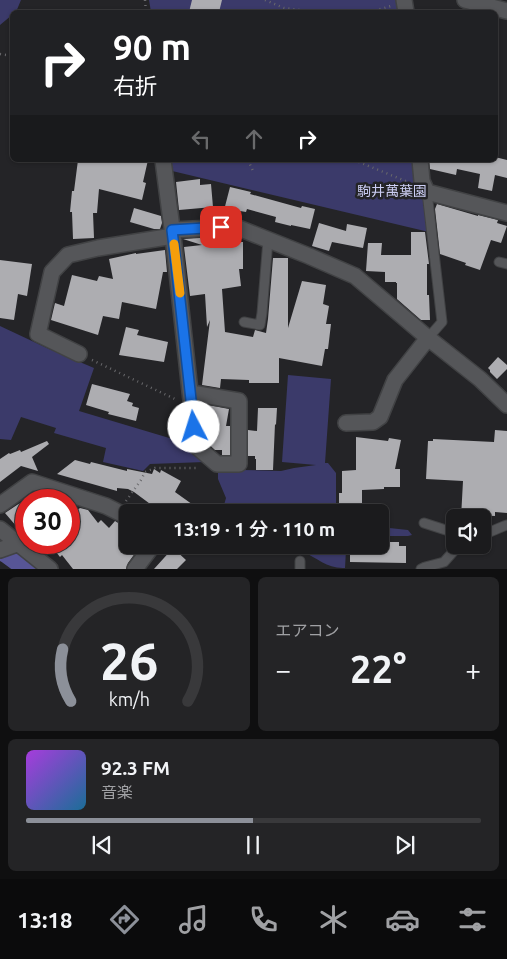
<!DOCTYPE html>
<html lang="ja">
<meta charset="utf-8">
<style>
body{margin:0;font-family:Ubuntu,"Noto Sans JP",sans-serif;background:#242426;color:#f1f3f6;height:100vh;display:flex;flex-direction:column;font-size:19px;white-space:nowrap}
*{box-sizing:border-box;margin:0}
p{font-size:16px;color:#a0a1a4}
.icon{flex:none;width:28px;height:28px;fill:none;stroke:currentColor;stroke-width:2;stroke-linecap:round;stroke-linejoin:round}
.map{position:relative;height:569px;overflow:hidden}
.details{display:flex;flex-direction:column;gap:8px;padding:8px;background:#0f0f10;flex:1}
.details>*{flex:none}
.hud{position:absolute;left:10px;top:10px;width:488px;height:152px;border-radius:8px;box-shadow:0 1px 4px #0004,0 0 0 1px #39393b;background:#202124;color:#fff;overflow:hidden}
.tools{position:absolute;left:446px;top:509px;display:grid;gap:10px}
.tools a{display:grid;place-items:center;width:45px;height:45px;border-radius:8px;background:#1b1b1d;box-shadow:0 1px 4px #0004,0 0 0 1px #39393b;font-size:25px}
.speed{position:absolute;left:15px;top:489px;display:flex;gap:10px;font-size:25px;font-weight:700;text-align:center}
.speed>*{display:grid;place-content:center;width:65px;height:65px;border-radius:50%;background:#1b1b1d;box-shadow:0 1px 4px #0004,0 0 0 1px #39393b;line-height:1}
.speed .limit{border:8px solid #d22;background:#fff;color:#111}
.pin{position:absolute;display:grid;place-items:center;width:42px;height:42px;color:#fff;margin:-21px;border-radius:10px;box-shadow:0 2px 8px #0006}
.me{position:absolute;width:55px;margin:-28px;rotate:355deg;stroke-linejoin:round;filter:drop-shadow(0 0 4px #0008)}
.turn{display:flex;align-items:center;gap:18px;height:105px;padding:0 20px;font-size:22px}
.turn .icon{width:65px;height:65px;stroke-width:2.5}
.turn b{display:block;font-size:35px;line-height:42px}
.lanes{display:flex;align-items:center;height:48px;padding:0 20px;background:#0003;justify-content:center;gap:25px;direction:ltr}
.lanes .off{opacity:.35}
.big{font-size:38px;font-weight:600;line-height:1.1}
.details .widget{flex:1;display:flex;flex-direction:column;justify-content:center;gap:8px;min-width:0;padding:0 18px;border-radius:8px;background:#242426}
.details .dial{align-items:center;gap:0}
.dial svg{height:130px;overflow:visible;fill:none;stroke:#39393b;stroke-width:7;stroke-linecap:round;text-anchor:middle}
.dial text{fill:#f1f3f6;stroke:none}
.song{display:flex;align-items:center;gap:15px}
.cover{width:60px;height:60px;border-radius:8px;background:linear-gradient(135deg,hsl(280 70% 55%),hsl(200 70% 35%))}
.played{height:5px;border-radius:2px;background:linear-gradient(90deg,#8c9099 50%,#39393b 50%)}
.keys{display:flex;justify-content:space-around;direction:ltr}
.heat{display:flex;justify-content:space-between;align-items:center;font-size:28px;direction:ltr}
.details .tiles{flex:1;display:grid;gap:8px;grid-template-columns:1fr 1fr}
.widget:last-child{grid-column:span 2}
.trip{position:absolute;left:119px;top:504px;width:270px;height:50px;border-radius:8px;background:#1b1b1d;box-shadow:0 1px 4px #0004,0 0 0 1px #39393b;font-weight:600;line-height:50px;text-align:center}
.dock{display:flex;height:80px;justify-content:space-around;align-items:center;background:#0b0b0c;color:#a0a1a4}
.dock .icon{width:35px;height:35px}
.dock .on{color:#8c9099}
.dock b{font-size:22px;color:#f1f3f6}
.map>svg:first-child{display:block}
</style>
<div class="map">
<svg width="507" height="569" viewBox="0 0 507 569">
<rect width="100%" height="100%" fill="#242427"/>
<path fill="#3b3a6a" d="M 0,0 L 21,0 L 16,12 L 12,12 L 12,15 L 0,25 Z
M 149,0 L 403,0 L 405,12 L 151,12 Z
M 167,160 L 421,160 L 429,232 L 168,170 Z
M 0,326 L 49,349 L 94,368 L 79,411 L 186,443 L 205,462 L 150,464 L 143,471 L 103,462 L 106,448 L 54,433 L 56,428 L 21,417 L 11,440 L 0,439 Z
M 288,375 L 331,379 L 325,463 L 328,463 L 336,473 L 336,507 L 340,512 L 222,512 L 226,498 L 218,479 L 218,471 L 242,470 L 281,471 L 294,468 L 316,465 L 282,462 Z
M 380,527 L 408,530 L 412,535 L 408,536 L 380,536 Z
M 280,545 L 350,545 L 346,550 L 345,568 C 327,569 318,558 303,552 C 296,549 288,547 280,545 Z"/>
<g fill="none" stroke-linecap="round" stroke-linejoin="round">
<path stroke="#575596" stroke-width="28" d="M 0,545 L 9,550 L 35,569"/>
</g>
<path fill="#adadb1" d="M 192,0 L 222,0 L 219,12 L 189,12 Z
M 495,157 L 507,160 L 507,178 L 495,175 L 492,191 L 478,188 L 480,174 L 457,169 L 456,175 L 430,169 L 429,160 L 495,160 Z
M 78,160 L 148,160 L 143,182 L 146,183 L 142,200 L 99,189 L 97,213 L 93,213 L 94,238 L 73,239 L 72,212 L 70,212 L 72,191 L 74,191 Z
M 200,179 L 200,185 L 211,184 L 213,207 L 179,210 L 176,182 Z
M 230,187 L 251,192 L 250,194 L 301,208 L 302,206 L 315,209 L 310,229 L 291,225 L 291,226 L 275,222 L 276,217 L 247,209 L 246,212 L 240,211 L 238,218 L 222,218 Z
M 437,204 L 478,216 L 478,215 L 498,220 L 497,223 L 507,226 L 501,243 L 491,240 L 480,270 L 465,265 L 466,263 L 440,254 L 435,209 Z
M 134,208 L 161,216 L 162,223 L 160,229 L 154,229 L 130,222 Z
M 319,223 L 346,231 L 347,224 L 367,228 L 363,248 L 332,242 L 329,251 L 312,246 Z
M 411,232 L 425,232 L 429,264 L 427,264 L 427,295 L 429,295 L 430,320 L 421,320 L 397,299 L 397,283 L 396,283 L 396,282 L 385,282 L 385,272 L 366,271 L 368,243 L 382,243 L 381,255 L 411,255 Z
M 234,236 L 237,238 L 237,242 L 243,242 L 243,269 L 239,269 L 241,286 L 222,289 L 225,332 L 253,337 L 255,330 L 266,333 L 268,319 L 273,258 L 288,258 L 288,328 L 302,281 L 326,285 L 323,304 L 329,306 L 326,324 L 331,324 L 328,349 L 325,349 L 322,366 L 279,358 L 279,383 L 249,383 L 249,380 L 221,379 L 220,388 L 202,385 L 210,320 L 207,327 L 205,294 L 190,296 L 184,247 L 202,245 L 183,239 L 216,237 L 216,245 L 218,237 Z
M 165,250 L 167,272 L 163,272 L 156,309 L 122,302 L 119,319 L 103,316 L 98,335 L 51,320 L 55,303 L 64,306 L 72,275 L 97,281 L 99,276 L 113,279 L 109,259 L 136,253 L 136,254 Z
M 0,260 L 32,264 L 27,296 L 18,294 L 14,320 L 0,318 Z
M 126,327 L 139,330 L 137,335 L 168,342 L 164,362 L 119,355 Z
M 498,357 L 507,365 L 507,369 L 497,379 L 490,372 L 490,370 L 488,368 Z
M 92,384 L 130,394 L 127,401 L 133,403 L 132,406 L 139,408 L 136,421 L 108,414 L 109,412 L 86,405 Z
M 208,405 L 229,409 L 226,426 L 230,426 L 230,455 L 222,455 L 222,450 L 215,450 L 205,441 L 204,428 Z
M 258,408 L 277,408 L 276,425 L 275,424 L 273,470 L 256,470 L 256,459 L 255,459 L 255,456 L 248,456 L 248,430 L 257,431 Z
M 495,430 L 507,431 L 507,513 L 495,512 L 495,516 L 475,515 L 475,518 L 461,518 L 463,481 L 426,479 L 428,441 L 433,441 L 433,439 L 494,442 Z
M 356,437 L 388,441 L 389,438 L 401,440 L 395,469 L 400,469 L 400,487 L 384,487 L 384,489 L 362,490 L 362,512 L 339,512 L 339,493 L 342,493 L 342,471 L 356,470 Z
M 47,441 L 49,444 L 32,457 L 38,471 L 21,466 L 0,482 L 0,459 L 9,453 L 10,454 L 20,450 L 21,452 Z
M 75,460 L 90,464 L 91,462 L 127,471 L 127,469 L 152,474 L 154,469 L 160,473 L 161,470 L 181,481 L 175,492 L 203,512 L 161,512 L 134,492 L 128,489 L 117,488 L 117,491 L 57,474 Z
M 26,499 L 26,533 L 19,524 L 17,527 L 5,513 Z
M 80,508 L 88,510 L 98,523 L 101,520 L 109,528 L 115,521 L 128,529 L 128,545 L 141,545 L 128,563 L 126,569 L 73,569 L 62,555 L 60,557 L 48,542 L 69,542 L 69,516 Z
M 380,542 L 399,542 L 399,546 L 406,546 L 406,563 L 350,562 L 350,545 L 380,545 Z
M 173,548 L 186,560 L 177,569 L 154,569 Z"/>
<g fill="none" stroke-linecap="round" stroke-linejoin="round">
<defs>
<path id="lane" d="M 427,192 L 442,322 L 428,338
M 499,262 L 507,264
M 244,322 L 260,325 L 262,313 L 268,240
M 424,523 L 455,533
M 482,534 L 485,534 L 504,526 L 507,525
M 300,569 L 300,561
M 421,569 L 425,567 L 444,562 L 459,545"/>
<path id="street" d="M 404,0 L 406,12
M 465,0 L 507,11
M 163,160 L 173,236 L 196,446 L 217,464 L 239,464 L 239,401 L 191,393
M 420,160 L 422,181 L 427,192 L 507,213
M 172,230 L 236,227 L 309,256 L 355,276 L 428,338 L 480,379 L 507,405
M 79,354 L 38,334 L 52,272 L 68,255 L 98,248 L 173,236
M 346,423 L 373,422 L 380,417 L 395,380 L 428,338
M 0,505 L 32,482 L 106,506 L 128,517
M 0,529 L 50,569
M 0,550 L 17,544
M 135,569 L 153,545"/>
</defs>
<use href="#lane" stroke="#414244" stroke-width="11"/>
<use href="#street" stroke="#414244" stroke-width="18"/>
<path stroke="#69696c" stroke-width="2.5" stroke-dasharray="1 4" stroke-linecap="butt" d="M 145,0 L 146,12
M 265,0 L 284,8 L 317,12
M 370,12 L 391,6
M 0,54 L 12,56
M 248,160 L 253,171
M 354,160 L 408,182
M 92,360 L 175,399
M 126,501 L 141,480 L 145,472 L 155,468 L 199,468"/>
<use href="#lane" stroke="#555659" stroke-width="9"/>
<use href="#street" stroke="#555659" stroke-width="15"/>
</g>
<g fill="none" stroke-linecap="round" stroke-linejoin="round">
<defs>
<path id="route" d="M 194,427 L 175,255 L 172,230 L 221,227"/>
</defs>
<use href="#route" stroke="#114b97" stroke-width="12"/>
<use href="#route" stroke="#1a73e8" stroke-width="9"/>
<path stroke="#f59e0b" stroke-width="9" d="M 174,244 L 180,293"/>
</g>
<g text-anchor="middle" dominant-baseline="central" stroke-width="5" stroke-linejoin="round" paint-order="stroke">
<g font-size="14" fill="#cccef4" stroke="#242427">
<text x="392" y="191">駒井萬葉園</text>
</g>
</g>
</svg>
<div class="tools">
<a><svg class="icon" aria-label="sound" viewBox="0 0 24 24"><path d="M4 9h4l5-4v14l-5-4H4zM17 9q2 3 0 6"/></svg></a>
</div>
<div class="speed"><div class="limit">30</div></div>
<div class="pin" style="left:221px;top:227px;background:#d93025"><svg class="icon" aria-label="arrive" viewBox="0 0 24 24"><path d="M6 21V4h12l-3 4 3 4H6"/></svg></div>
<svg class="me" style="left:194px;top:427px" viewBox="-20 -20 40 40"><circle r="19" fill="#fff"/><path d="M0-13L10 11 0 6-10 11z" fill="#1a73e8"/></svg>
<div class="trip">13:19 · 1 分 · 110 m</div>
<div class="hud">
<div class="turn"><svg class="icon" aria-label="right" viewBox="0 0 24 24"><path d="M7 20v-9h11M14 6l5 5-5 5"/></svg><div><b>90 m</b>右折</div></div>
<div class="lanes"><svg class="icon off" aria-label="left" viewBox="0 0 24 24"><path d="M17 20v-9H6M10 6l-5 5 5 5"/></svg><svg class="icon off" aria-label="ahead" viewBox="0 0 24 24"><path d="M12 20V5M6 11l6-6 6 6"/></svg><svg class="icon" aria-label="right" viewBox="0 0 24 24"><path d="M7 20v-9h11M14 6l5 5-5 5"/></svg></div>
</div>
</div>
<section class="details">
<div class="tiles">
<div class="widget dial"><svg viewBox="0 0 100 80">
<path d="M14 69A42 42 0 1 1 86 69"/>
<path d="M14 69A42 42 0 0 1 9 37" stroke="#8c9099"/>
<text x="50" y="56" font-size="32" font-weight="700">26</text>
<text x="50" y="72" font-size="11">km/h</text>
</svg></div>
<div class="widget"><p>エアコン</p>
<div class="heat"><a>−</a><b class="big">22°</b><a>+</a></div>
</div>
<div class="widget">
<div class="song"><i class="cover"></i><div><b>92.3 FM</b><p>音楽</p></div></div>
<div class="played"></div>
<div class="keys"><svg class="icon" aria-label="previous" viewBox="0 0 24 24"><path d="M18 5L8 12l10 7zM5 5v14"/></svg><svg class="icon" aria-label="pause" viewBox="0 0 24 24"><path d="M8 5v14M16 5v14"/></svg><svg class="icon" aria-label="next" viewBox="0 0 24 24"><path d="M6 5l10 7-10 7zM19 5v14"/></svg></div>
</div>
</div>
</section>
<nav class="dock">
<b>13:18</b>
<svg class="icon on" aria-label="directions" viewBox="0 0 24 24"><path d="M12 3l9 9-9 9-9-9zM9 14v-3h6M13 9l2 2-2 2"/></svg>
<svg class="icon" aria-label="music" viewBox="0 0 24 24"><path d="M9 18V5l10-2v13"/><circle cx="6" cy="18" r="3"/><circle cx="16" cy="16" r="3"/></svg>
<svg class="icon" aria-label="phone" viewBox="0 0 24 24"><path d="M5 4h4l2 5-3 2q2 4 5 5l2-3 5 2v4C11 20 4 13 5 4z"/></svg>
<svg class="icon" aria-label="climate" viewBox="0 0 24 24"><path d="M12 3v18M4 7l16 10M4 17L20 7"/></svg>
<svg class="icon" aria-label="car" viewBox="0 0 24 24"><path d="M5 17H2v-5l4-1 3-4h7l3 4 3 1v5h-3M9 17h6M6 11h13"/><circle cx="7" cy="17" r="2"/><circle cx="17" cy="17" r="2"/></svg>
<svg class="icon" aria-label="filters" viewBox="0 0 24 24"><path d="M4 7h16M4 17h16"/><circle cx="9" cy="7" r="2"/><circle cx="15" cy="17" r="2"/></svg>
</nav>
